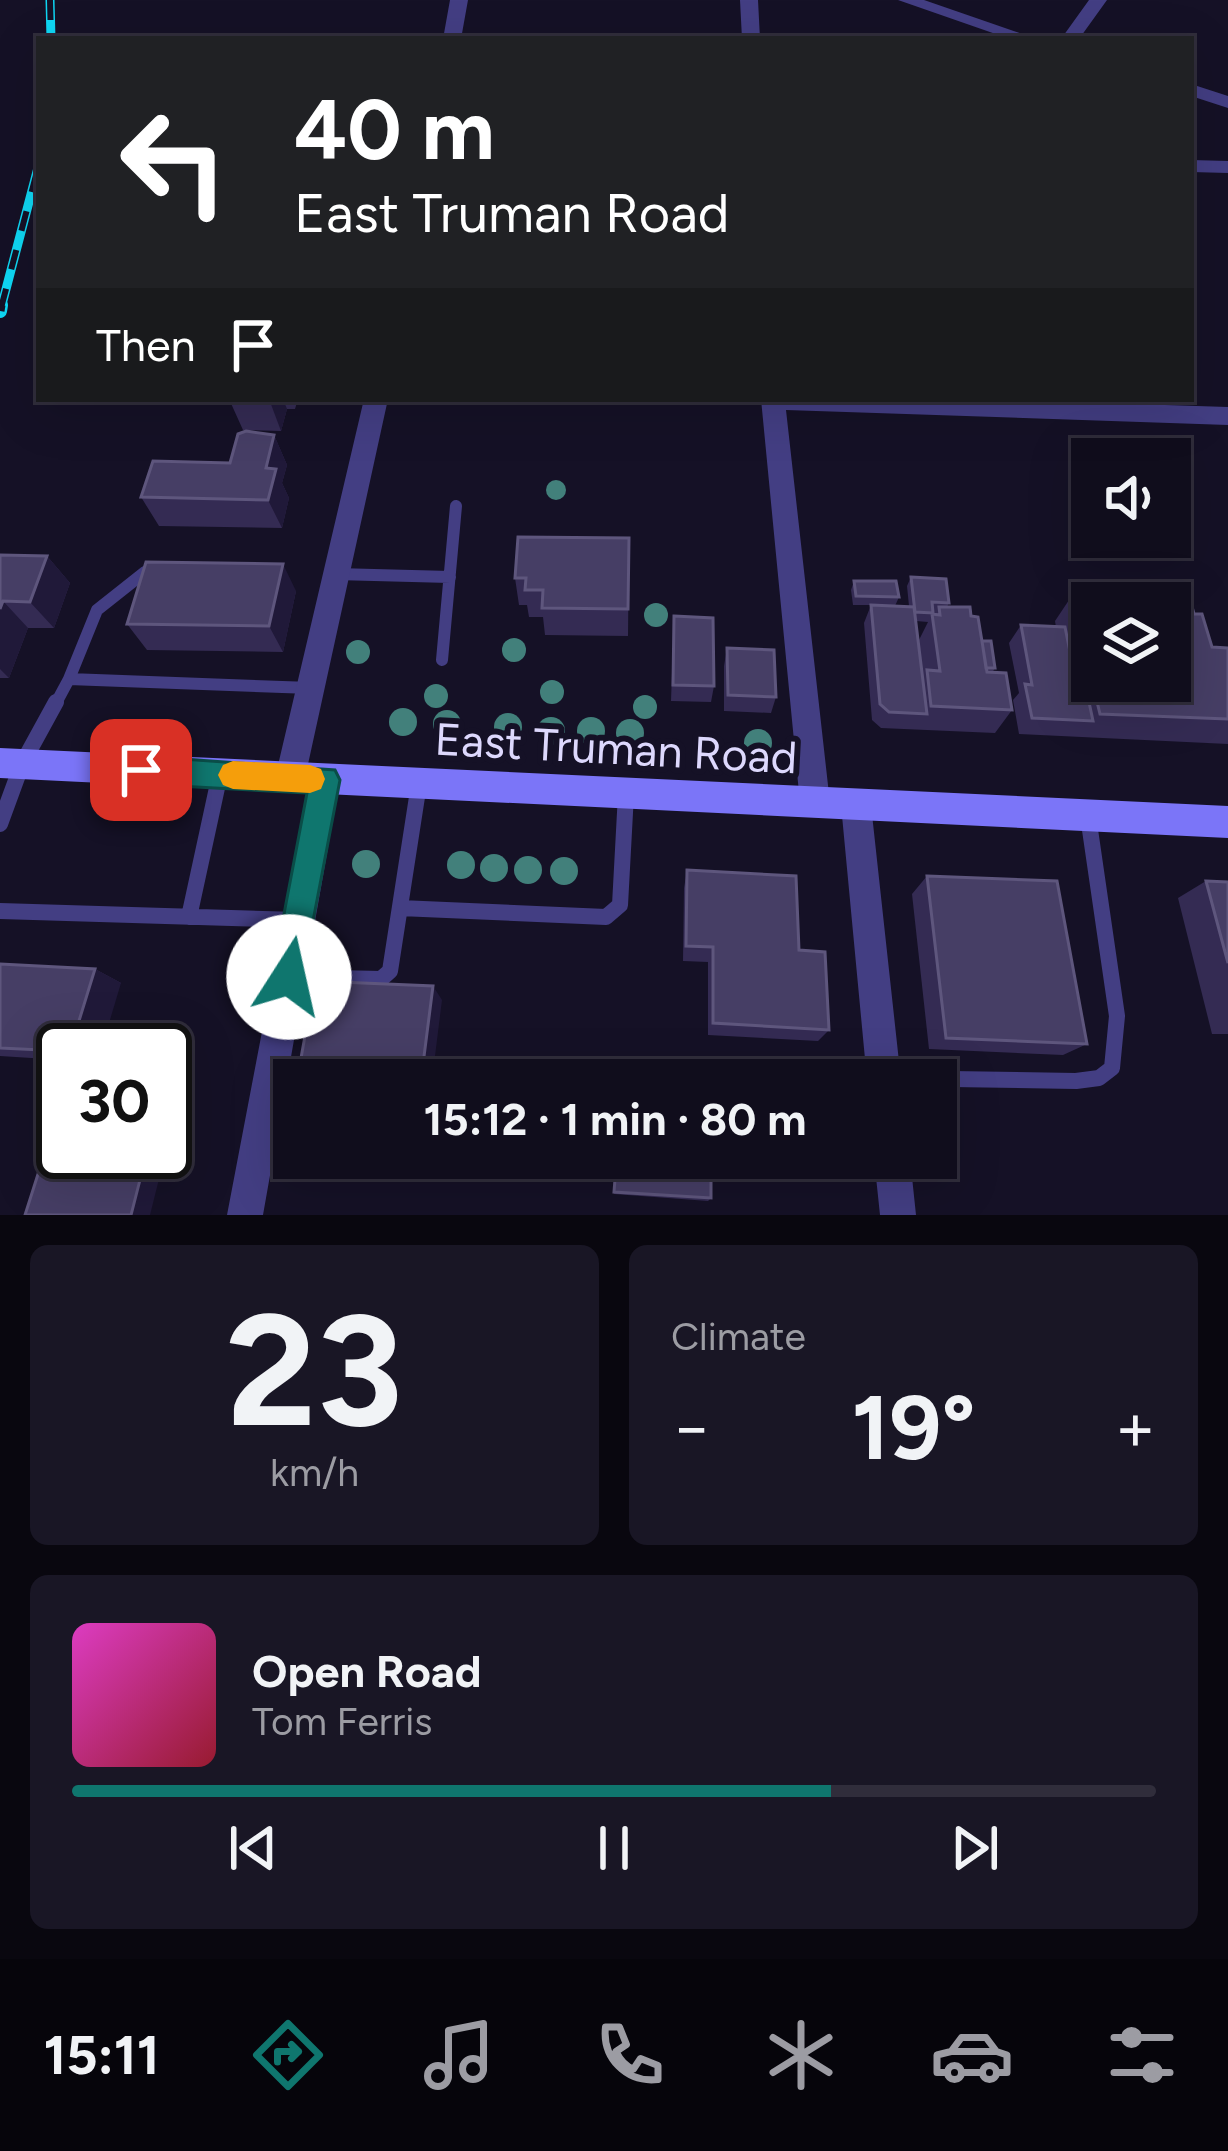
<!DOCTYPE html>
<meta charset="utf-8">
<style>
body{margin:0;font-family:Figtree,sans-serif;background:#191625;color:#f1f3f6;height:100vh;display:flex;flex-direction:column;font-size:45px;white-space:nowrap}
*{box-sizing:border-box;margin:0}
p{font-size:39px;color:#9c9ca3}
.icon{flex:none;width:66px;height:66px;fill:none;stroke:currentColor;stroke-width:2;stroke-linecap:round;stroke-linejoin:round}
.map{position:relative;height:1215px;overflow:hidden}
.panel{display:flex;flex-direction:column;gap:30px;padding:30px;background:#09070f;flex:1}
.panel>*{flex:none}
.banner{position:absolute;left:36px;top:36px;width:1158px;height:366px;border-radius:0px;box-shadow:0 12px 48px #0002,0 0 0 3px #302d3b;background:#202124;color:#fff;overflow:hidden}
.fabs{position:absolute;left:1071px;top:438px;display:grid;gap:24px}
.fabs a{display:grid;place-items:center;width:120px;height:120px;border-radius:0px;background:#100d1c;box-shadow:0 12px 48px #0002,0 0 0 3px #302d3b;font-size:60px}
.speed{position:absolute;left:36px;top:1023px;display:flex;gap:24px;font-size:60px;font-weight:700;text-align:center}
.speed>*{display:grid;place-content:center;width:156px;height:156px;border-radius:50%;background:#100d1c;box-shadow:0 12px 48px #0002,0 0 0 3px #302d3b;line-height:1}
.speed .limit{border:6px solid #111;border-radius:18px;background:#fff;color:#111}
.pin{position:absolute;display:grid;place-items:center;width:102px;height:102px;color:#fff;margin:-51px;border-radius:24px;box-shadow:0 6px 18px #0006}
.me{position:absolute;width:132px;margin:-66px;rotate:10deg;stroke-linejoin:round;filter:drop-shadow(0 0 9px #0008)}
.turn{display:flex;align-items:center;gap:42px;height:252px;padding:0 60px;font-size:54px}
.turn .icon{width:156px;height:156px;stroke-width:2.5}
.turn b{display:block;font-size:84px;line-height:102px}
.then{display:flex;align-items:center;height:114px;padding:0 60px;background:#0003;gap:24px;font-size:45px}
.big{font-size:90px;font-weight:700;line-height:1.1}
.panel .card{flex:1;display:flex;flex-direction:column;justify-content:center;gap:18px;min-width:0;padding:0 42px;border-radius:18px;background:#191625}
.panel .dial{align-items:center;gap:0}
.dial b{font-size:156px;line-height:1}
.song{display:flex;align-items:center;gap:36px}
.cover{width:144px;height:144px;border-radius:18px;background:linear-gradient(135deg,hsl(310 70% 55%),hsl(350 70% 35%))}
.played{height:12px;border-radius:6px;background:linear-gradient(90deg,#0f766e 70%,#302d3b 70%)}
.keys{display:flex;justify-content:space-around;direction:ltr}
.heat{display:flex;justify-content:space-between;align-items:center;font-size:66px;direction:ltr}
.panel .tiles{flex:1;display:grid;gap:30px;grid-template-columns:1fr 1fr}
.card:last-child{grid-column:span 2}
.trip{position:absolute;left:273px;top:1059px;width:684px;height:120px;border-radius:0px;background:#100d1c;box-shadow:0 12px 48px #0002,0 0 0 3px #302d3b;font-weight:700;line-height:120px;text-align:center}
.tab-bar{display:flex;height:192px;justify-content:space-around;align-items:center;background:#06050b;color:#9c9ca3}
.tab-bar .icon{width:84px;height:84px}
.tab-bar .on{color:#0f766e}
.tab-bar b{font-size:54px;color:#f1f3f6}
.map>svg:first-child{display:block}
</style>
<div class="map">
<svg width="1228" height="1215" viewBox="0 0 1228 1215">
<rect width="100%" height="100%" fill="#151126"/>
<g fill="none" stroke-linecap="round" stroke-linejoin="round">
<path stroke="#433e83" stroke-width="12" d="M 336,574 L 450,577
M 442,660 L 456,506
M 69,679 L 97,610 L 145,572
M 55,705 L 69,679 L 311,688"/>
<path stroke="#433e83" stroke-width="16" d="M 0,824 L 22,764 L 56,702
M 400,908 L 606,917 L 620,905 L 626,794
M 0,911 L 299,920
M 189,917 L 220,774
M 288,977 L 381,979 L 390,971 L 419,784
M 884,1078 L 1076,1081 L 1099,1078 L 1112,1068 L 1117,1016 L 1088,816"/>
<path fill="#433e83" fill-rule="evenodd" d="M 450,0 L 468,0 L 461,39 L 443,39 Z
M 740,0 L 758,0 L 760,39 L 742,39 Z
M 898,0 L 924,0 L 1037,39 L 1010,39 Z
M 1089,0 L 1107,0 L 1079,39 L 1061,39 Z
M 1191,84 L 1228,96 L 1228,108 L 1191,96 Z
M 1191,160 L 1228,161 L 1228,173 L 1191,172 Z
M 364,399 L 388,399 L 305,778 L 301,788 L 290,792 L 279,788 L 275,778 Z
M 761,399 L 981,399 L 1228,407 L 1228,425 L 786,410 L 830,803 L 826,813 L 815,817 L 804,813 L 800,803 Z
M 325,766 L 336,770 L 340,780 L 263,1215 L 227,1215 L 310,780 L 314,770 Z
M 856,791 L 867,795 L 871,805 L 901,1080 L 867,1080 L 841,805 L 845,795 Z
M 874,1158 L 910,1158 L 916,1215 L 880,1215 Z"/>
<path fill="#7b75f8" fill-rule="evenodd" d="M 0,748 L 1228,806 L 1228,838 L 0,778 Z"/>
<defs>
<path id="rail-far1" d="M 50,0 L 51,39
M 1,308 L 39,164"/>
<path id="rail" d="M 0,311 L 1,305"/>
</defs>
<use href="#rail-far1" stroke="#0fd6f3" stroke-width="9"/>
<use href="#rail" stroke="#0fd6f3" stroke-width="14"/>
<use href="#rail-far1" stroke="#151126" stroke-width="6" stroke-dasharray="20" stroke-linecap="butt"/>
<use href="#rail" stroke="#151126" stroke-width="9" stroke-dasharray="26" stroke-linecap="butt"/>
</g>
<g fill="#42807b">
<circle cx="556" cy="490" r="10"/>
<circle cx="656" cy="615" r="12"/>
<circle cx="514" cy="650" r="12"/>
<circle cx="358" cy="652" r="12"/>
<circle cx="552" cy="692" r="12"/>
<circle cx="436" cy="696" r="12"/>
<circle cx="645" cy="707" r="12"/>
<circle cx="403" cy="722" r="14"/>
<circle cx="447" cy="724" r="14"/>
<circle cx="508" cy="727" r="14"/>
<circle cx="551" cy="731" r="14"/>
<circle cx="591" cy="731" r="14"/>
<circle cx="630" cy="733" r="14"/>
<circle cx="758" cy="743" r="14"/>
<circle cx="366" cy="864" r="14"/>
<circle cx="461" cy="865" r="14"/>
<circle cx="494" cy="868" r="14"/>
<circle cx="528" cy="870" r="14"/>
<circle cx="564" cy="871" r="14"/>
</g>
<path fill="#342b53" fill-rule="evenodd" d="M 229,399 L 298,399 L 295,409 L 287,409 L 281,431 L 243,430 Z
M 274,435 L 287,465 L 282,483 L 289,498 L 282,528 L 159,526 L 141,497 L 230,463 Z
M 629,538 L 628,636 L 545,635 L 543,617 L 529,617 L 527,605 L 519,605 L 515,578 Z
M 0,555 L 47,556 L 70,583 L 54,628 L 28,628 L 9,678 L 0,678 Z
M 911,577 L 949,603 L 947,607 L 971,616 L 995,668 L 992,673 L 1012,710 L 995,733 L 881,728 L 872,720 L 864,623 L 871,605 L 853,605 L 851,590 L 854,581 L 899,597 L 895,606 L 909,606 L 907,586 ZM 916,621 L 928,622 L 919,640 L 923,679 Z
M 296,591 L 283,652 L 147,650 L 127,624 Z
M 1073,594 L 1194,614 L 1212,647 L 1228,648 L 1228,744 L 1019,734 L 1013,700 L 1019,693 L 1009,643 L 1021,625 L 1056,627 L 1055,621 Z
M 674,616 L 714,686 L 711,702 L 671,701 Z
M 727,648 L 776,697 L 771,713 L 724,711 L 724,666 Z
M 687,870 L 799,950 L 829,1030 L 818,1041 L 708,1035 L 708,962 L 683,961 L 684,888 Z
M 927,876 L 1087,1044 L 1063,1055 L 929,1049 L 912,894 Z
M 1206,881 L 1228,882 L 1228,1034 L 1212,1034 L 1178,898 Z
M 0,964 L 95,969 L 121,983 L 63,1050 L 63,1060 L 0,1056 Z
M 424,1158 L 423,1169 L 340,1165 L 330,1161 Z
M 599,1158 L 711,1198 L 708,1201 L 614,1194 L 616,1170 L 599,1169 Z"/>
<path fill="#201939" d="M 269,399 L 283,399 L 287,409 L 281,431 Z
M 274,435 L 287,465 L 282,483 L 289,498 L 282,528 L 268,500 L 266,468 Z
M 47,556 L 70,583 L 54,628 L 30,602 Z
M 283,564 L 296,591 L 283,652 L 269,626 Z
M 3,601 L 28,628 L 9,678 L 0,669 L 0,609 Z
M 95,969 L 121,983 L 101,1050 L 70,1050 Z
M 433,986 L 442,1000 L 432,1080 L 421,1080 Z
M 417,1158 L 424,1158 L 423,1169 L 416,1165 Z
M 142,1172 L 160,1175 L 150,1215 L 131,1215 Z"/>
<path fill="#463e65" stroke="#5e567d" stroke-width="3" d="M 246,431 L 274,435 L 266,468 L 276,469 L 268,500 L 141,497 L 153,461 L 230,463 L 238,434 Z
M 518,537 L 629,538 L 628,609 L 542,608 L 543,590 L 525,590 L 526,578 L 515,578 Z
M 0,555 L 47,556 L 30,602 L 3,601 L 0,609 Z
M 146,562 L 283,564 L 269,626 L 127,624 Z
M 911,577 L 946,579 L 949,603 L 932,602 L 933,613 L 915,612 Z
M 854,581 L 896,581 L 899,597 L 856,596 Z
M 1073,594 L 1190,599 L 1194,614 L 1202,614 L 1212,647 L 1228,648 L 1228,719 L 1100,714 L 1092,681 L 1170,681 L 1170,603 L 1092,603 L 1092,679 Z
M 871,605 L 914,607 L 927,714 L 889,712 L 880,704 Z
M 939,607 L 970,607 L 971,616 L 978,617 L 987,672 L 1006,673 L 1012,710 L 931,706 L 927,670 L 940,671 L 932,614 L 940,615 Z
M 674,616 L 713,618 L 714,686 L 673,685 Z
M 1021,625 L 1065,627 L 1077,687 L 1086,688 L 1093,721 L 1032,718 L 1025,684 L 1032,685 Z
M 982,641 L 991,641 L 995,668 L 986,668 Z
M 727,648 L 774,650 L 776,697 L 728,695 Z
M 687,870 L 796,876 L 799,950 L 825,952 L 829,1030 L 713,1023 L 713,947 L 686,946 Z
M 927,876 L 1057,881 L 1087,1044 L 946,1038 Z
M 1206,881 L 1228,882 L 1228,963 Z
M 0,964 L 95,969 L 70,1050 L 63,1051 L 0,1048 Z
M 315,981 L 433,986 L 421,1080 L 297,1080 Z
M 330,1158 L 417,1158 L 416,1165 L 330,1161 Z
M 599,1158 L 711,1158 L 711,1198 L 614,1192 L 616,1166 L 598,1165 Z
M 39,1171 L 142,1172 L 131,1215 L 25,1215 Z"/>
<path fill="#0f766e" stroke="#0a4d48" stroke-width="3" d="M 141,756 L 335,770 L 340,780 L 300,989 L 289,994 L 277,989 L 272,977 L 307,793 L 141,784 L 130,780 L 126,770 L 130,760 Z"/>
<path fill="#f59e0b" d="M 233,761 L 310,765 L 321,769 L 325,779 L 321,789 L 310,793 L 233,789 L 223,785 L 218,775 L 223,765 Z"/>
<g text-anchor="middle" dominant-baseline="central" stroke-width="12" stroke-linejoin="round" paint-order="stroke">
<g font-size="45" fill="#ddd8fd" stroke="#151126">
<text transform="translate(616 748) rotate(3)">East Truman Road</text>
</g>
</g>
</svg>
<div class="fabs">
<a><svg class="icon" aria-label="sound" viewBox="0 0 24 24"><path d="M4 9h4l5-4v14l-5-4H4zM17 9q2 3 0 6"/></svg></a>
<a><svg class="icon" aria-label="layers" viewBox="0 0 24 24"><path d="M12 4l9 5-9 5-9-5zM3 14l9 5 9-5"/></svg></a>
</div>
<div class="speed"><div class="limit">30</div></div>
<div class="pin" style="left:141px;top:770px;background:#d93025"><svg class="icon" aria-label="arrive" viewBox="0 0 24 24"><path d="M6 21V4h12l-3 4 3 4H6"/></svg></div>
<svg class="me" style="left:289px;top:977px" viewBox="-20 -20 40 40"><circle r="19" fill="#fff"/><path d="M0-13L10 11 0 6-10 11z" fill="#0f766e"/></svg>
<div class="trip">15:12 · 1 min · 80 m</div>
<div class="banner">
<div class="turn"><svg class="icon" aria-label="left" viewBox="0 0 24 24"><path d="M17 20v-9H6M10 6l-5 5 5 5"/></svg><div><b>40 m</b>East Truman Road</div></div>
<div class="then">Then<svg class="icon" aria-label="arrive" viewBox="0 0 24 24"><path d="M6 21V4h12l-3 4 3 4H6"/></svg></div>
</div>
</div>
<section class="panel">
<div class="tiles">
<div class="card dial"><b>23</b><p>km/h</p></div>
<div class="card"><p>Climate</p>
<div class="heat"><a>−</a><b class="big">19°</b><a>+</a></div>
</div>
<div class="card">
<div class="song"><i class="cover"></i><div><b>Open Road</b><p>Tom Ferris</p></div></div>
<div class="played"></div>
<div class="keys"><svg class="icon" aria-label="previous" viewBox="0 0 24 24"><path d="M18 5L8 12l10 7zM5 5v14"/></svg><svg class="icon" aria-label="pause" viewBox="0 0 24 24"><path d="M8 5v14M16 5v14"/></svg><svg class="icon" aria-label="next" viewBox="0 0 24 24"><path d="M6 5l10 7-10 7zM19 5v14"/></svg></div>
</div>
</div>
</section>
<nav class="tab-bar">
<b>15:11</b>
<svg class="icon on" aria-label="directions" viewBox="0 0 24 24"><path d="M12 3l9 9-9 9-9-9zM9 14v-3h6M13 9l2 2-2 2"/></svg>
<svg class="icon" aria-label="music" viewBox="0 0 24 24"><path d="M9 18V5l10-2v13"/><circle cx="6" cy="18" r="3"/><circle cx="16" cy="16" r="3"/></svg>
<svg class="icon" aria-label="phone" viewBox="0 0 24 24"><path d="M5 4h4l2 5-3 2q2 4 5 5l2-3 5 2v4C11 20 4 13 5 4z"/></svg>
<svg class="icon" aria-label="climate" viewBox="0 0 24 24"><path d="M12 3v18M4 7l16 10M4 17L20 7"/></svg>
<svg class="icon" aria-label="car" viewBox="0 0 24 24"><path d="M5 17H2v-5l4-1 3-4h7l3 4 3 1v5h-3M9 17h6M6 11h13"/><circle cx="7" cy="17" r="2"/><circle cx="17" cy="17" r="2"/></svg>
<svg class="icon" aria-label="filters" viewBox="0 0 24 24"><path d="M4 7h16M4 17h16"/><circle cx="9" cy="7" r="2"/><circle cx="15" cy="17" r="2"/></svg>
</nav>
